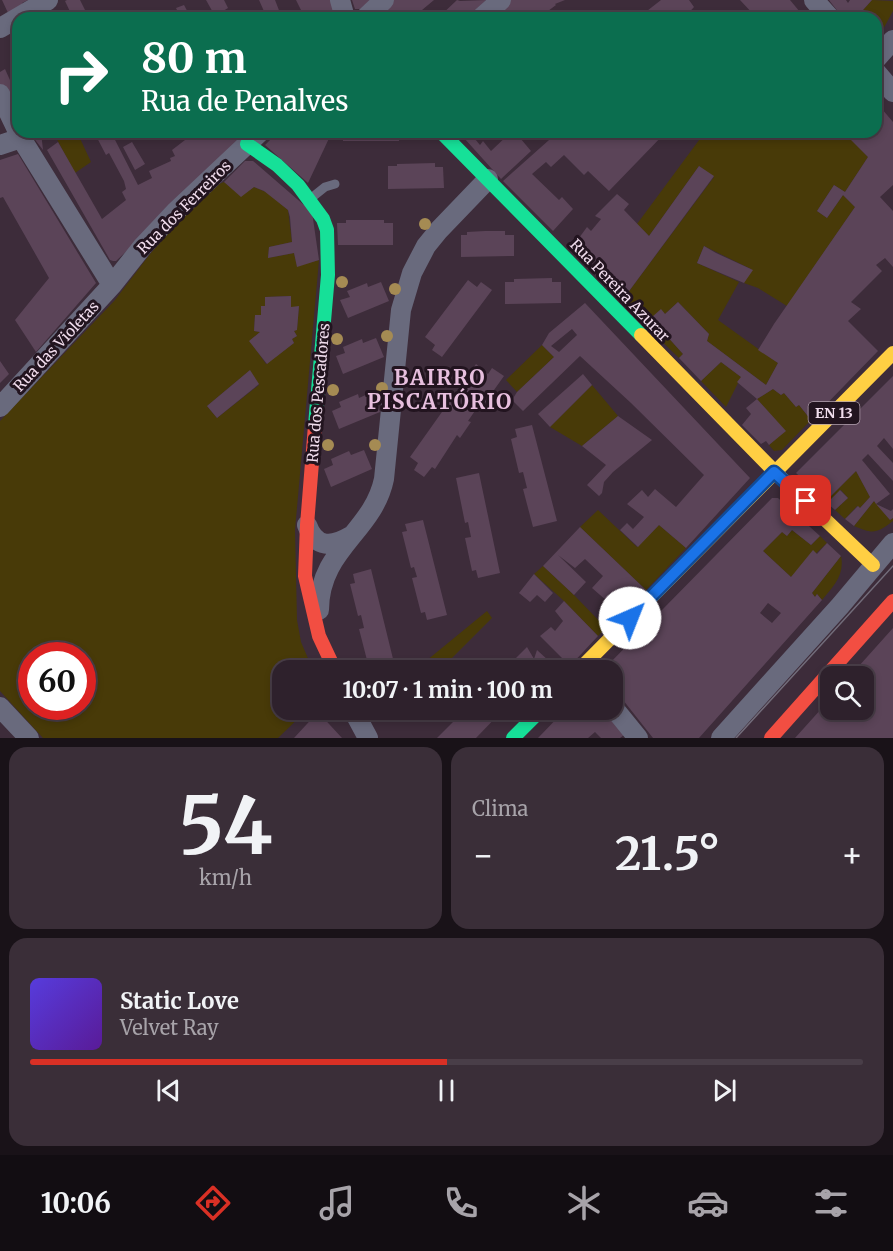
<!DOCTYPE html>
<html lang="pt">
<meta charset="utf-8">
<style>
body{margin:0;font-family:Merriweather,serif;background:#3a2e38;color:#f1f3f6;height:100vh;display:flex;flex-direction:column;font-size:22px;white-space:nowrap}
*{box-sizing:border-box;margin:0}
p{font-size:20px;color:#a7a3a9}
.icon{flex:none;width:33px;height:33px;fill:none;stroke:currentColor;stroke-width:2;stroke-linecap:round;stroke-linejoin:round}
.map{position:relative;height:738px;overflow:hidden}
.details{display:flex;flex-direction:column;gap:9px;padding:9px;background:#191218;flex:1}
.details>*{flex:none}
.hud{position:absolute;left:12px;top:12px;width:870px;height:126px;border-radius:18px;box-shadow:0 3px 9px #0003,0 0 0 2px #493e48;background:#0b6e4f;color:#fff;overflow:hidden}
.buttons{position:absolute;left:820px;top:666px;display:grid;gap:12px}
.buttons a{display:grid;place-items:center;width:54px;height:54px;border-radius:12px;background:#2e212c;box-shadow:0 3px 9px #0003,0 0 0 2px #493e48;font-size:30px}
.speed{position:absolute;left:18px;top:642px;display:flex;gap:12px;font-size:30px;font-weight:700;text-align:center}
.speed>*{display:grid;place-content:center;width:78px;height:78px;border-radius:50%;background:#2e212c;box-shadow:0 3px 9px #0003,0 0 0 2px #493e48;line-height:1}
.speed .limit{border:9px solid #d22;background:#fff;color:#111}
.pin{position:absolute;display:grid;place-items:center;width:51px;height:51px;color:#fff;margin:-26px;border-radius:12px;box-shadow:0 3px 9px #0006}
.me{position:absolute;width:66px;margin:-33px;rotate:44deg;stroke-linejoin:round;filter:drop-shadow(0 0 4px #0008)}
.turn{display:flex;align-items:center;gap:21px;height:126px;padding:0 30px;font-size:27px}
.turn .icon{width:78px;height:78px;stroke-width:2.5}
.turn b{display:block;font-size:42px;line-height:51px}
.big{font-size:45px;font-weight:700;line-height:1.1}
.details .card{flex:1;display:flex;flex-direction:column;justify-content:center;gap:9px;min-width:0;padding:0 21px;border-radius:18px;background:#3a2e38}
.details .dial{align-items:center;gap:0}
.dial b{font-size:78px;line-height:1}
.song{display:flex;align-items:center;gap:18px}
.cover{width:72px;height:72px;border-radius:9px;background:linear-gradient(135deg,hsl(250 70% 55%),hsl(270 70% 35%))}
.played{height:6px;border-radius:3px;background:linear-gradient(90deg,#d93025 50%,#493e48 50%)}
.keys{display:flex;justify-content:space-around;direction:ltr}
.heat{display:flex;justify-content:space-between;align-items:center;font-size:33px;direction:ltr}
.details .tiles{flex:1;display:grid;gap:9px;grid-template-columns:1fr 1fr}
.card:last-child{grid-column:span 2}
.trip{position:absolute;left:272px;top:660px;width:351px;height:60px;border-radius:18px;background:#2e212c;box-shadow:0 3px 9px #0003,0 0 0 2px #493e48;font-weight:700;line-height:60px;text-align:center}
.tabs{display:flex;height:96px;justify-content:space-around;align-items:center;background:#120d12;color:#a7a3a9}
.tabs .icon{width:42px;height:42px}
.tabs .selected{color:#d93025}
.tabs b{font-size:27px;color:#f1f3f6}
.map>svg:first-child{display:block}
</style>
<div class="map">
<svg width="893" height="738" viewBox="0 0 893 738">
<rect width="100%" height="100%" fill="#3d2c3a"/>
<path fill="#483a08" fill-rule="evenodd" d="M 872,0 L 893,1 L 893,11 L 881,33 L 876,28 L 876,18 L 869,18 L 863,10 Z
M 53,132 L 77,132 L 91,162 L 75,173 Z
M 705,132 L 803,132 L 809,136 L 811,132 L 844,132 L 868,157 L 845,192 L 834,185 L 817,211 L 827,218 L 843,195 L 855,207 L 787,306 L 758,288 L 744,283 L 751,269 L 704,246 L 697,263 L 739,282 L 718,320 L 778,363 L 766,385 L 707,341 L 709,334 L 678,302 L 665,314 L 661,310 L 656,324 L 683,354 L 679,358 L 621,302 L 714,177 L 699,166 L 649,236 L 637,224 Z
M 224,182 L 241,196 L 254,187 L 268,193 L 288,210 L 292,242 L 269,247 L 268,258 L 294,253 L 297,266 L 319,260 L 295,530 L 297,620 L 301,642 L 313,670 L 282,670 L 282,710 L 307,710 L 278,738 L 43,738 L 0,691 L 0,421 L 115,300 L 150,254 L 207,189 ZM 291,296 L 291,307 L 299,307 L 297,329 L 294,331 L 297,336 L 292,339 L 294,343 L 266,364 L 250,341 L 260,332 L 254,331 L 255,315 L 261,315 L 261,306 L 265,306 L 265,297 ZM 249,371 L 259,385 L 217,418 L 207,406 ZM 32,656 L 82,656 L 82,706 L 32,706 Z
M 542,345 L 554,357 L 517,392 L 506,380 Z
M 721,362 L 741,377 L 726,407 L 701,381 Z
M 592,385 L 618,416 L 582,446 L 550,427 Z
M 773,389 L 781,395 L 784,393 L 796,407 L 799,405 L 811,420 L 782,450 L 774,451 L 769,445 L 785,431 L 757,399 Z
M 856,471 L 870,497 L 860,508 L 857,506 L 845,519 L 835,510 L 848,498 L 841,490 L 827,503 L 826,501 Z
M 874,501 L 890,520 L 893,518 L 893,521 C 876,534 873,534 854,526 Z
M 598,510 L 637,547 L 659,525 L 686,548 L 646,590 L 580,527 Z
M 792,530 L 811,545 L 820,536 L 827,543 L 791,577 L 763,551 L 782,532 L 787,536 Z
M 841,556 C 845,575 833,587 822,600 L 817,594 L 815,597 L 812,593 Z
M 543,566 L 574,595 L 606,628 L 598,636 L 564,601 L 534,574 Z
M 487,611 L 492,618 L 440,670 L 415,670 Z"/>
<path fill="#5b4458" fill-rule="evenodd" d="M 2,0 L 28,0 L 22,3 L 24,7 L 9,15 Z
M 67,0 L 80,0 L 89,18 L 73,18 L 65,1 Z
M 206,0 L 224,0 L 228,8 L 215,16 Z
M 259,0 L 275,0 L 282,18 L 267,18 Z
M 296,0 L 332,0 L 337,18 L 305,18 Z
M 352,0 L 374,0 L 364,9 L 355,9 Z
M 391,0 L 434,0 L 422,10 L 429,18 L 372,18 Z
M 457,0 L 460,1 L 486,0 L 473,14 L 472,18 L 438,18 Z
M 507,0 L 565,0 L 555,4 L 556,5 L 548,11 L 539,12 L 535,18 L 489,18 Z
M 661,0 L 689,0 L 694,7 L 684,18 L 638,18 Z
M 740,0 L 790,0 L 805,18 L 752,18 L 754,15 Z
M 829,0 L 846,0 L 848,3 L 850,0 L 872,0 L 863,10 L 869,18 L 843,18 Z
M 184,5 L 191,18 L 181,18 L 176,8 Z
M 5,69 L 18,98 L 18,104 L 9,108 L 0,87 L 0,72 Z
M 876,102 L 893,122 L 893,185 L 880,197 L 893,211 L 893,267 L 885,258 L 876,265 L 882,271 L 851,302 L 861,309 L 848,321 L 878,351 L 811,420 L 799,405 L 796,407 L 784,393 L 781,395 L 773,389 L 757,399 L 737,382 L 741,377 L 721,362 L 701,381 L 679,358 L 683,354 L 656,324 L 657,322 L 652,317 L 661,309 L 665,314 L 678,302 L 709,334 L 707,341 L 766,385 L 778,363 L 758,350 L 774,324 L 855,207 L 843,195 L 827,218 L 817,211 L 834,185 L 845,192 L 868,157 L 847,136 L 850,132 L 876,132 Z
M 29,132 L 41,132 L 43,150 Z
M 94,132 L 111,132 L 138,185 L 152,178 L 149,171 L 171,161 L 170,158 L 175,156 L 172,150 L 185,140 L 182,132 L 199,132 L 199,134 L 203,132 L 246,132 L 133,245 L 116,261 L 113,261 L 110,260 L 47,150 L 58,142 L 102,219 L 126,200 L 122,192 L 126,189 L 124,181 L 109,153 L 106,155 Z
M 278,132 L 332,132 L 308,183 L 265,145 Z
M 343,132 L 399,132 L 399,141 L 343,141 Z
M 511,132 L 515,132 L 531,151 L 501,179 L 464,138 L 470,133 L 480,145 L 483,141 L 491,151 Z
M 558,132 L 666,132 L 609,191 L 588,171 L 584,175 L 564,155 L 551,167 L 546,162 L 532,174 L 559,200 L 562,197 L 573,209 L 553,231 L 503,181 Z
M 132,142 L 145,164 L 135,170 L 123,147 Z
M 18,154 L 96,283 L 36,352 L 15,320 L 49,278 L 3,197 L 0,198 L 0,160 Z
M 245,161 L 253,161 L 312,212 L 319,260 L 297,267 L 294,253 L 268,258 L 269,247 L 292,242 L 290,217 L 288,210 L 264,191 L 254,187 L 241,197 L 224,182 Z
M 435,163 L 435,167 L 443,167 L 444,188 L 388,189 L 388,166 L 397,166 L 397,164 Z
M 699,166 L 714,176 L 621,302 L 571,249 L 587,227 L 591,231 L 601,219 L 595,216 L 617,194 L 629,204 L 624,210 L 649,236 Z
M 346,220 L 384,220 L 384,223 L 393,223 L 393,245 L 338,245 L 337,223 L 346,223 Z
M 485,231 L 505,231 L 505,235 L 514,235 L 514,256 L 461,257 L 461,235 L 467,235 L 467,232 Z
M 704,246 L 716,253 L 753,270 L 744,283 L 697,263 Z
M 552,278 L 552,282 L 561,282 L 561,303 L 505,304 L 505,282 L 514,282 L 514,279 Z
M 468,280 L 477,287 L 481,282 L 492,290 L 442,357 L 432,350 L 435,345 L 425,337 Z
M 381,282 L 389,301 L 348,318 L 340,300 L 350,297 L 347,291 L 367,283 L 368,287 Z
M 291,296 L 291,307 L 299,306 L 297,330 L 294,331 L 297,336 L 292,339 L 294,343 L 267,364 L 249,341 L 260,332 L 254,331 L 255,315 L 261,315 L 261,306 L 265,306 L 265,297 Z
M 585,303 L 750,478 L 686,548 L 659,525 L 638,547 L 620,530 L 627,523 L 633,529 L 644,517 L 627,504 L 642,490 L 648,497 L 655,489 L 676,507 L 704,475 L 631,403 L 580,356 L 523,411 L 512,400 L 517,392 L 554,357 L 542,345 L 549,333 ZM 572,329 L 577,335 L 559,352 L 551,346 Z
M 376,338 L 384,357 L 343,374 L 336,356 L 345,353 L 343,347 L 362,339 L 363,343 Z
M 0,361 L 9,374 L 0,383 Z
M 476,364 L 488,374 L 492,368 L 504,376 L 484,404 L 481,402 L 468,421 L 471,422 L 460,438 L 457,435 L 435,469 L 432,467 L 424,477 L 414,470 L 418,463 L 410,457 Z
M 250,370 L 259,384 L 217,418 L 207,406 Z
M 583,374 L 592,385 L 550,427 L 538,414 Z
M 893,376 L 893,449 L 884,438 L 877,446 L 893,463 L 893,481 L 868,454 L 862,460 L 890,494 L 876,504 L 874,501 L 854,526 L 845,519 L 858,506 L 860,508 L 870,497 L 856,471 L 826,501 L 796,473 Z
M 372,392 L 380,412 L 339,429 L 332,411 L 341,407 L 339,402 L 358,394 L 359,398 Z
M 757,399 L 786,431 L 769,445 L 766,441 L 761,444 L 742,425 L 751,414 L 746,408 Z
M 618,416 L 652,440 L 613,472 L 604,482 L 602,493 L 599,496 L 587,485 L 606,465 L 582,446 Z
M 532,425 L 557,521 L 533,527 L 523,489 L 527,488 L 523,472 L 519,473 L 511,439 L 517,437 L 515,429 Z
M 364,450 L 372,469 L 331,487 L 324,469 L 333,465 L 331,459 L 349,451 L 351,455 Z
M 479,473 L 500,573 L 478,578 L 476,570 L 472,571 L 465,538 L 471,537 L 468,522 L 465,523 L 456,478 Z
M 840,490 L 848,498 L 835,510 L 827,503 Z
M 772,498 L 778,498 L 820,536 L 811,545 L 792,530 L 787,536 L 782,532 L 763,551 L 791,577 L 813,550 L 817,554 L 827,543 L 841,556 L 812,593 L 815,597 L 817,594 L 822,600 L 699,738 L 653,738 L 612,686 L 612,670 L 604,670 L 604,669 ZM 768,603 L 781,613 L 772,623 L 760,613 Z
M 876,504 L 891,511 L 893,509 L 893,518 L 890,520 Z
M 423,520 L 447,615 L 427,620 L 425,612 L 421,613 L 412,578 L 417,577 L 414,567 L 411,568 L 402,532 L 407,531 L 405,524 Z
M 580,527 L 646,590 L 623,615 L 592,588 L 603,576 L 585,559 L 575,568 L 558,555 L 586,582 L 574,595 L 543,566 Z
M 371,569 L 395,667 L 380,670 L 373,670 L 371,663 L 368,664 L 359,629 L 364,628 L 361,615 L 358,616 L 350,584 L 355,583 L 353,574 Z
M 534,574 L 553,593 L 545,602 L 537,595 L 530,602 L 519,593 Z
M 564,601 L 598,636 L 570,666 L 540,636 L 551,627 L 555,631 L 563,621 L 555,611 Z
M 893,628 L 893,738 L 795,738 L 831,698 L 831,710 L 864,710 L 864,676 L 850,676 Z
M 527,647 L 534,659 L 537,650 L 549,661 L 540,670 L 504,670 Z
M 465,710 L 503,710 L 476,738 L 437,738 Z
M 565,710 L 604,710 L 624,735 L 620,738 L 601,738 L 595,732 L 588,738 L 538,738 Z
M 318,712 L 342,738 L 294,738 Z"/>
<g fill="none" stroke-linecap="round" stroke-linejoin="round">
<path stroke="#696a7d" stroke-width="9" d="M 310,199 L 325,187 L 335,184"/>
<path stroke="#696a7d" stroke-width="20" d="M 340,0 L 345,18
M 814,0 L 830,18
M 365,18 L 384,0
M 481,18 L 501,0
M 0,28 L 48,0
M 876,59 L 893,40
M 876,72 L 893,92
M 0,94 L 21,138 L 112,285
M 0,145 L 21,138
M 0,407 L 112,285 L 143,246 L 175,212 L 260,132
M 307,525 C 316,549 332,547 351,536
M 319,610 C 319,549 373,532 384,479 L 401,310 L 412,273 L 426,246 L 439,230 L 488,179
M 612,706 L 638,738
M 0,707 L 29,738
M 353,710 L 368,738
M 721,738 L 840,606 L 893,543"/>
<path stroke="#16e098" stroke-width="14" d="M 441,132 L 641,335
M 247,144 L 277,165 L 298,185 L 323,219 L 327,230 L 328,275 L 315,425
M 513,738 L 541,710"/>
<path stroke="#ffcf43" stroke-width="14" d="M 641,335 L 775,472 L 873,565
M 579,670 L 893,353"/>
<path stroke="#f24e42" stroke-width="14" d="M 315,425 L 307,525 L 305,576 L 319,636 L 335,670
M 771,738 L 893,601"/>
<path stroke="#726c7a" stroke-width="1.5" d="M 736,738 L 893,566"/>
</g>
<g fill="#a58b53">
<circle cx="425" cy="224" r="6"/>
<circle cx="342" cy="282" r="6"/>
<circle cx="395" cy="289" r="6"/>
<circle cx="387" cy="336" r="6"/>
<circle cx="337" cy="339" r="6"/>
<circle cx="382" cy="388" r="6"/>
<circle cx="333" cy="390" r="6"/>
<circle cx="328" cy="445" r="6"/>
<circle cx="375" cy="445" r="6"/>
</g>
<g fill="none" stroke-linecap="round" stroke-linejoin="round">
<defs>
<path id="route" d="M 630,618 L 774,472 L 806,501"/>
</defs>
<use href="#route" stroke="#114b97" stroke-width="15"/>
<use href="#route" stroke="#1a73e8" stroke-width="10"/>
</g>
<g text-anchor="middle" dominant-baseline="central" stroke-width="6" stroke-linejoin="round" paint-order="stroke">
<rect fill="#22141f" stroke="#b3a1af" stroke-width="1.5" x="808.5" y="402" width="51" height="22" rx="4.5"/>
<g font-size="14" font-weight="bold" fill="#f1dded">
<text x="834" y="413">EN 13</text>
</g>
<g font-size="15" fill="#f1dded" stroke="#22141f">
<text transform="translate(184 207) rotate(-45)">Rua dos Ferreiros</text>
<text transform="translate(620 290) rotate(46)">Rua Pereira Azurar</text>
<text transform="translate(56 346) rotate(-47)">Rua das Violetas</text>
<text transform="translate(318 393) rotate(-85)">Rua dos Pescadores</text>
</g>
<g font-size="21" font-weight="bold" letter-spacing="1.5" fill="#e7bfde" stroke="#22141f">
<text x="440" y="377">BAIRRO<tspan x="440" dy="24">PISCATÓRIO</tspan></text>
</g>
</g>
</svg>
<div class="buttons">
<a><svg class="icon" aria-label="search" viewBox="0 0 24 24"><circle cx="10" cy="10" r="6"/><path d="M15 15l6 6"/></svg></a>
</div>
<div class="speed"><div class="limit">60</div></div>
<div class="pin" style="left:806px;top:501px;background:#d93025"><svg class="icon" aria-label="arrive" viewBox="0 0 24 24"><path d="M6 21V4h12l-3 4 3 4H6"/></svg></div>
<svg class="me" style="left:630px;top:618px" viewBox="-20 -20 40 40"><circle r="19" fill="#fff"/><path d="M0-13L10 11 0 6-10 11z" fill="#1a73e8"/></svg>
<div class="trip">10:07 · 1 min · 100 m</div>
<div class="hud">
<div class="turn"><svg class="icon" aria-label="right" viewBox="0 0 24 24"><path d="M7 20v-9h11M14 6l5 5-5 5"/></svg><div><b>80 m</b>Rua de Penalves</div></div>
</div>
</div>
<section class="details">
<div class="tiles">
<div class="card dial"><b>54</b><p>km/h</p></div>
<div class="card"><p>Clima</p>
<div class="heat"><a>−</a><b class="big">21.5°</b><a>+</a></div>
</div>
<div class="card">
<div class="song"><i class="cover"></i><div><b>Static Love</b><p>Velvet Ray</p></div></div>
<div class="played"></div>
<div class="keys"><svg class="icon" aria-label="previous" viewBox="0 0 24 24"><path d="M18 5L8 12l10 7zM5 5v14"/></svg><svg class="icon" aria-label="pause" viewBox="0 0 24 24"><path d="M8 5v14M16 5v14"/></svg><svg class="icon" aria-label="next" viewBox="0 0 24 24"><path d="M6 5l10 7-10 7zM19 5v14"/></svg></div>
</div>
</div>
</section>
<nav class="tabs">
<b>10:06</b>
<svg class="icon selected" aria-label="directions" viewBox="0 0 24 24"><path d="M12 3l9 9-9 9-9-9zM9 14v-3h6M13 9l2 2-2 2"/></svg>
<svg class="icon" aria-label="music" viewBox="0 0 24 24"><path d="M9 18V5l10-2v13"/><circle cx="6" cy="18" r="3"/><circle cx="16" cy="16" r="3"/></svg>
<svg class="icon" aria-label="phone" viewBox="0 0 24 24"><path d="M5 4h4l2 5-3 2q2 4 5 5l2-3 5 2v4C11 20 4 13 5 4z"/></svg>
<svg class="icon" aria-label="climate" viewBox="0 0 24 24"><path d="M12 3v18M4 7l16 10M4 17L20 7"/></svg>
<svg class="icon" aria-label="car" viewBox="0 0 24 24"><path d="M5 17H2v-5l4-1 3-4h7l3 4 3 1v5h-3M9 17h6M6 11h13"/><circle cx="7" cy="17" r="2"/><circle cx="17" cy="17" r="2"/></svg>
<svg class="icon" aria-label="filters" viewBox="0 0 24 24"><path d="M4 7h16M4 17h16"/><circle cx="9" cy="7" r="2"/><circle cx="15" cy="17" r="2"/></svg>
</nav>
